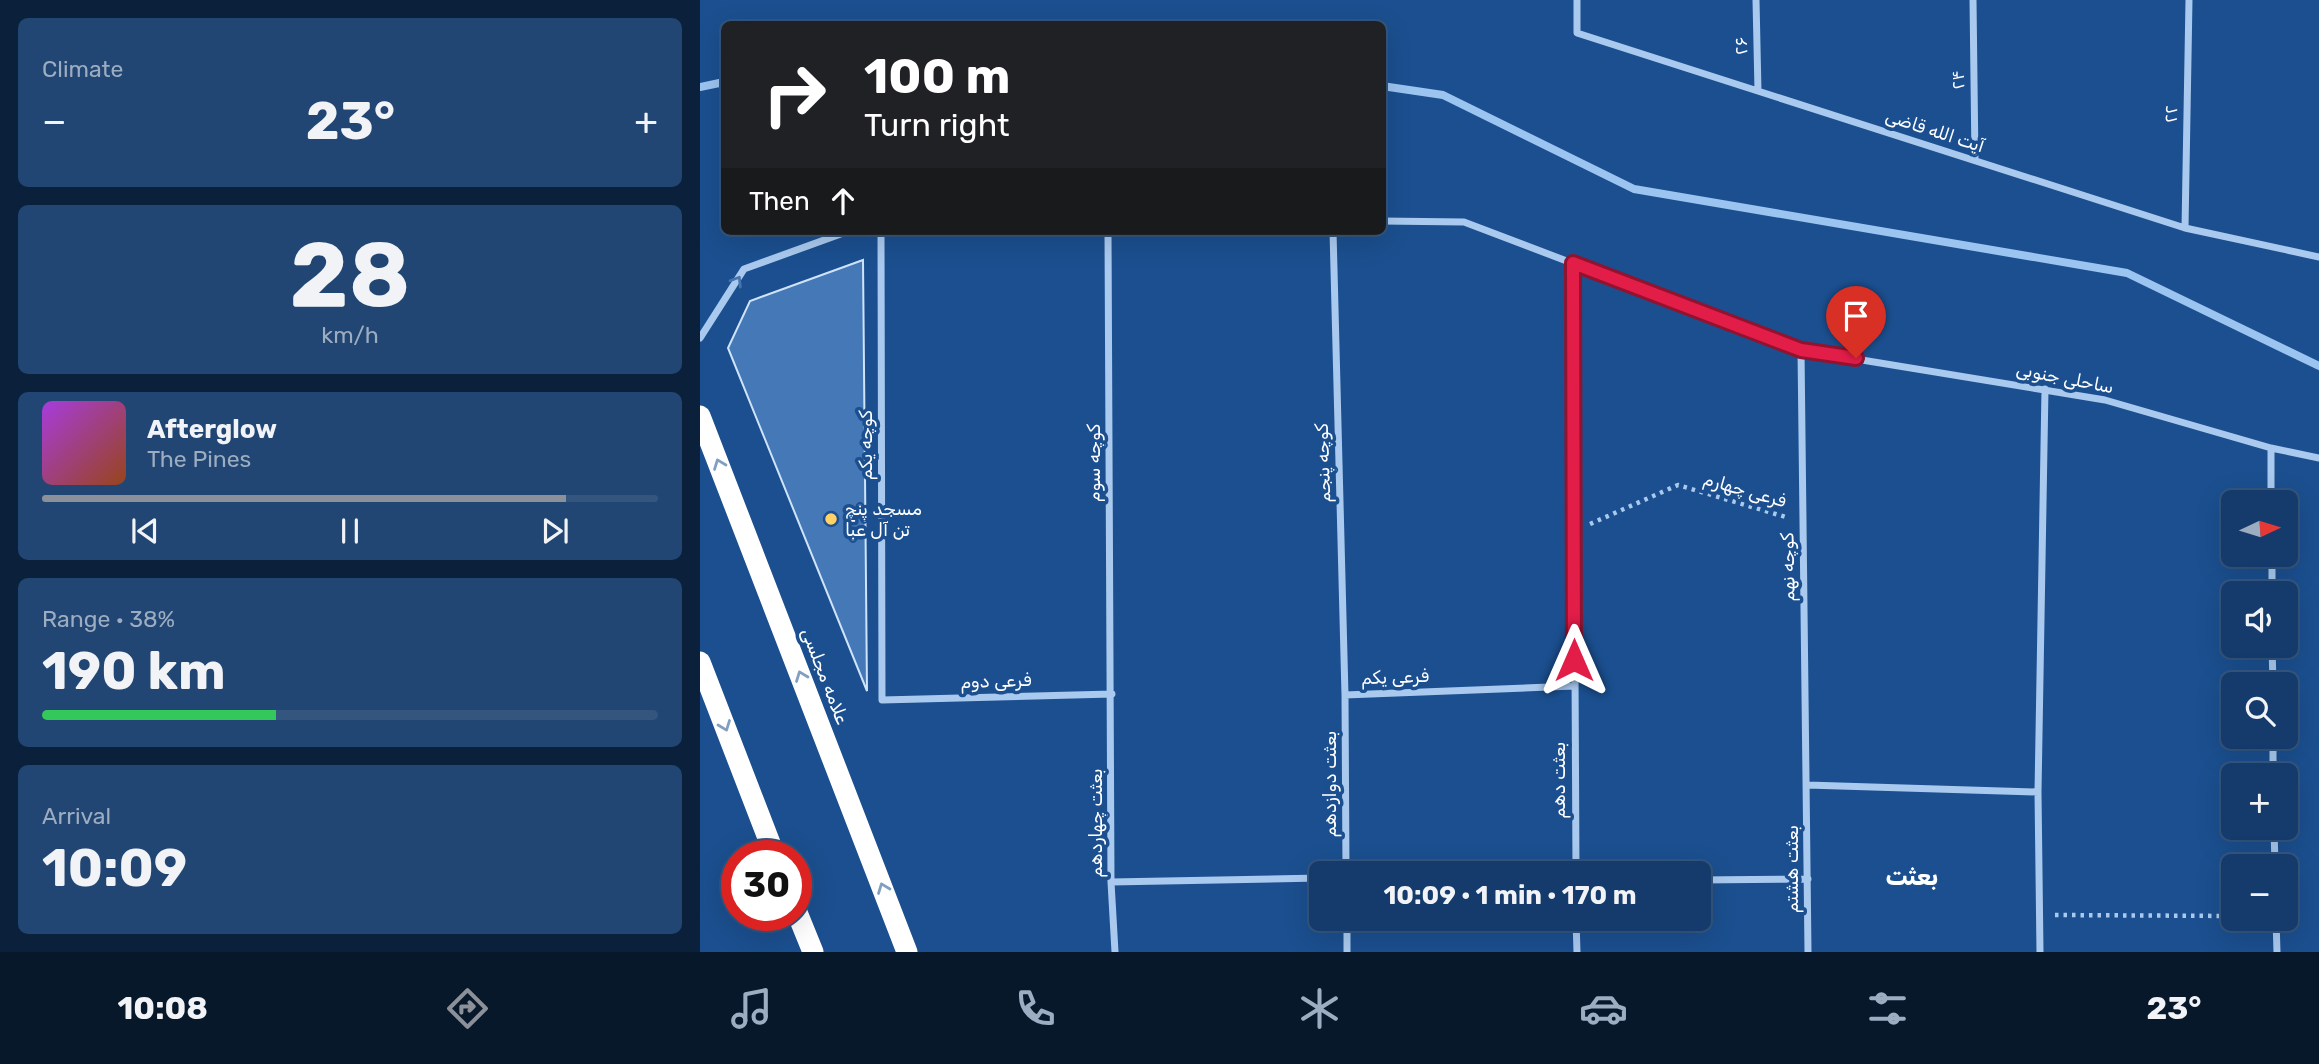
<!DOCTYPE html>
<meta charset="utf-8">
<style>
body{margin:0;font-family:Rubik,Vazirmatn,sans-serif;background:#214673;color:#f1f3f6;height:100vh;display:flex;flex-direction:column;font-size:26px;white-space:nowrap}
*{box-sizing:border-box;margin:0}
p{font-size:23px;color:#9dadc1}
.icon{flex:none;width:38px;height:38px;fill:none;stroke:currentColor;stroke-width:2;stroke-linecap:round;stroke-linejoin:round}
.map{position:relative;flex:1;overflow:hidden}
.sheet{display:flex;flex-direction:column;gap:18px;padding:18px;background:#0b203b;width:700px}
.sheet>*{flex:none}
.guide{position:absolute;left:21px;top:21px;width:665px;height:214px;border-radius:10px;box-shadow:0 7px 28px #0002,0 0 0 2px #33557e;background:#202124;color:#fff;overflow:hidden}
.needle{width:46px;rotate:86deg}
.controls{position:absolute;left:1521px;top:490px;display:grid;gap:14px}
.controls a{display:grid;place-items:center;width:77px;height:77px;border-radius:10px;background:#143b6b;box-shadow:0 7px 28px #0002,0 0 0 2px #33557e;font-size:35px}
.speed{position:absolute;left:21px;top:840px;display:flex;gap:14px;font-size:35px;font-weight:700;text-align:center}
.speed>*{display:grid;place-content:center;width:91px;height:91px;border-radius:50%;background:#143b6b;box-shadow:0 7px 28px #0002,0 0 0 2px #33557e;line-height:1}
.speed .limit{border:10px solid #d22;background:#fff;color:#111}
.pin{position:absolute;display:grid;place-items:center;width:60px;height:60px;color:#fff;margin:-72px -30px;border-radius:50% 50% 50% 0;rotate:-45deg;box-shadow:0 0 7px #0007}
.pin .icon{rotate:45deg}
.me{position:absolute;width:77px;margin:-38px;rotate:0deg;stroke-linejoin:round;filter:drop-shadow(0 0 5px #0008)}
.turn{display:flex;align-items:center;gap:24px;height:147px;padding:0 28px;font-size:32px}
.turn .icon{width:91px;height:91px;stroke-width:2.5}
.turn b{display:block;font-size:49px;line-height:60px}
.then{display:flex;align-items:center;height:66px;padding:0 28px;background:#0003;gap:14px;font-size:26px}
.big{font-size:52px;font-weight:700;line-height:1.1}
.sheet .tile{flex:1;display:flex;flex-direction:column;justify-content:center;gap:10px;min-width:0;padding:0 24px;border-radius:10px;background:#214673}
.sheet .dial{align-items:center;gap:0}
.dial b{font-size:91px;line-height:1}
.song{display:flex;align-items:center;gap:21px}
.cover{width:84px;height:84px;border-radius:10px;background:linear-gradient(135deg,hsl(280 70% 55%),hsl(20 70% 35%))}
.played{height:7px;border-radius:4px;background:linear-gradient(90deg,#8c9099 85%,#33557e 85%)}
.keys{display:flex;justify-content:space-around;direction:ltr}
.heat{display:flex;justify-content:space-between;align-items:center;font-size:38px;direction:ltr}
.charge{height:10px;border-radius:5px;background:linear-gradient(90deg,#34c759 38%,#33557e 0)}
.trip{position:absolute;left:609px;top:861px;width:402px;height:70px;border-radius:10px;background:#143b6b;box-shadow:0 7px 28px #0002,0 0 0 2px #33557e;font-weight:700;line-height:70px;text-align:center}
.dock{display:flex;height:112px;justify-content:space-around;align-items:center;background:#08182b;color:#9dadc1}
.dock .icon{width:49px;height:49px}
.dock .active{color:#8c9099}
.dock b{font-size:32px;color:#f1f3f6}
main{display:flex;flex:1;min-height:0}
.map>svg:first-child{display:block}
</style>
<main>
<section class="sheet">
<div class="tile"><p>Climate</p>
<div class="heat"><a>−</a><b class="big">23°</b><a>+</a></div>
</div>
<div class="tile dial"><b>28</b><p>km/h</p></div>
<div class="tile">
<div class="song"><i class="cover"></i><div><b>Afterglow</b><p>The Pines</p></div></div>
<div class="played"></div>
<div class="keys"><svg class="icon" aria-label="previous" viewBox="0 0 24 24"><path d="M18 5L8 12l10 7zM5 5v14"/></svg><svg class="icon" aria-label="pause" viewBox="0 0 24 24"><path d="M8 5v14M16 5v14"/></svg><svg class="icon" aria-label="next" viewBox="0 0 24 24"><path d="M6 5l10 7-10 7zM19 5v14"/></svg></div>
</div>
<div class="tile"><p>Range · 38%</p><b class="big">190 km</b><div class="charge"></div></div>
<div class="tile"><p>Arrival</p><b class="big">10:09</b></div>
</section>
<div class="map">
<svg width="1619" height="952" viewBox="0 0 1619 952">
<rect width="100%" height="100%" fill="#1b4f8f"/>
<g fill="none" stroke-linecap="round" stroke-linejoin="round">
<path stroke="#9cc4f0" stroke-width="8" d="M 682,86 L 743,95 L 934,189 L 1427,273 L 1619,366
M 0,87 L 24,82"/>
</g>
<path fill="#4478b7" stroke="#cfe3fa" stroke-width="2" d="M 163,260 L 167,691 L 28,348 L 50,301 Z"/>
<g fill="none" stroke-linecap="round" stroke-linejoin="round">
<path stroke="#a9c9ee" stroke-width="4.5" stroke-dasharray="3.5 5" stroke-linecap="butt" d="M 890,524 L 978,485 L 1089,518
M 1355,915 L 1533,916"/>
<path stroke="#a9c9ee" stroke-width="7" d="M 877,0 L 877,33 L 1485,228 L 1619,257
M 1056,0 L 1058,91
M 1273,0 L 1275,160
M 682,221 L 764,222 L 1101,350 L 1405,400 L 1571,448 L 1619,458
M 1485,228 L 1489,0
M 181,231 L 182,700 L 412,694
M 408,231 L 411,882 L 415,952
M 633,231 L 645,695 L 646,873
M 873,263 L 876,873
M 0,338 L 44,269 L 149,231
M 1101,350 L 1108,952
M 1571,448 L 1571,502
M 1572,555 L 1572,593
M 1572,646 L 1573,684
M 645,695 L 874,686
M 1573,737 L 1573,775
M 1107,785 L 1338,792
M 1574,828 L 1575,866
M 999,880 L 1108,879
M 411,882 L 621,878
M 647,919 L 647,952
M 876,919 L 877,952
M 1576,919 L 1577,952
M 1340,952 L 1338,792 L 1345,389"/>
<path stroke="#fff" stroke-width="21" d="M 0,416 L 207,952
M 0,662 L 75,856
M 96,910 L 113,952"/>
</g>
<defs><path id="oneway-chevron" d="M-2-3.5L2.5 0L-2 3.5" fill="none" stroke-width="1.6" stroke-linecap="round" stroke-linejoin="round" transform="scale(1.75)"/></defs>
<use stroke="#4674ac" href="#oneway-chevron" transform="translate(37 281) rotate(-58)"/>
<g stroke="#829ec1">
<use href="#oneway-chevron" transform="translate(19 464) rotate(-111)"/>
<use href="#oneway-chevron" transform="translate(101 676) rotate(-111)"/>
<use href="#oneway-chevron" transform="translate(25 726) rotate(69)"/>
<use href="#oneway-chevron" transform="translate(183 888) rotate(-111)"/>
</g>
<g fill="none" stroke-linecap="round" stroke-linejoin="round">
<defs>
<path id="route" d="M 874,660 L 873,263 L 1101,350 L 1156,358"/>
</defs>
<use href="#route" stroke="#92132f" stroke-width="18"/>
<use href="#route" stroke="#e11d48" stroke-width="12"/>
</g>
<circle fill="#ffd166" stroke="#1b4f8f" stroke-width="2.5" cx="131" cy="519" r="7"/>
<g text-anchor="middle" dominant-baseline="central" stroke-width="7" stroke-linejoin="round" paint-order="stroke">
<g font-size="18" fill="#fff" stroke="#1b4f8f">
<text transform="translate(1041 46) rotate(-91)">۲۶</text>
<text transform="translate(1258 80) rotate(-91)">۲۴</text>
<text transform="translate(1471 114) rotate(-89)">۲۲</text>
<text transform="translate(1235 131) rotate(18)">آیت الله قاضی</text>
<text transform="translate(1365 378) rotate(11)">ساحلی جنوبی</text>
<text transform="translate(166 445) rotate(-90)">کوچه یکم</text>
<text transform="translate(394 463) rotate(-90)">کوچه سوم</text>
<text transform="translate(623 463) rotate(-92)">کوچه پنجم</text>
<text transform="translate(1045 490) rotate(16)">فرعی چهارم</text>
<text transform="translate(1088 567) rotate(-91)">کوچه نهم</text>
<text transform="translate(125 676) rotate(69)">علامه مجلسی</text>
<text transform="translate(695 677) rotate(-2)">فرعی یکم</text>
<text transform="translate(296 681) rotate(-2)">فرعی دوم</text>
<text transform="translate(859 780) rotate(-90)">بعثت دهم</text>
<text transform="translate(630 784) rotate(-90)">بعثت دوازدهم</text>
<text transform="translate(396 823) rotate(-90)">بعثت چهاردهم</text>
<text transform="translate(1092 869) rotate(-90)">بعثت هشتم</text>
</g>
<g font-size="18" fill="#fff" stroke="#1b4f8f" text-anchor="start">
<text x="145" y="509">مسجد پنچ<tspan x="145" dy="21">تن آل عبا</tspan></text>
</g>
<g font-size="24" font-weight="bold" fill="#fff" stroke="#1b4f8f">
<text x="1212" y="877">بعثت</text>
</g>
</g>
</svg>
<div class="controls">
<a><svg class="needle" viewBox="-14 -14 28 28"><path d="M0-13l5 13h-10z" fill="#e53935"/><path d="M0 13l5-13h-10z" fill="#9dadc1"/></svg></a>
<a><svg class="icon" aria-label="sound" viewBox="0 0 24 24"><path d="M4 9h4l5-4v14l-5-4H4zM17 9q2 3 0 6"/></svg></a>
<a><svg class="icon" aria-label="search" viewBox="0 0 24 24"><circle cx="10" cy="10" r="6"/><path d="M15 15l6 6"/></svg></a>
<a>+</a>
<a>−</a>
</div>
<div class="speed"><div class="limit">30</div></div>
<div class="pin" style="left:1156px;top:358px;background:#d93025"><svg class="icon" aria-label="arrive" viewBox="0 0 24 24"><path d="M6 21V4h12l-3 4 3 4H6"/></svg></div>
<svg class="me" style="left:874px;top:660px" viewBox="-20 -20 40 40"><path d="M0-17L14 15 0 8-14 15z" fill="#e11d48" stroke="#fff" stroke-width="4"/></svg>
<div class="trip">10:09 · 1 min · 170 m</div>
<div class="guide">
<div class="turn"><svg class="icon" aria-label="right" viewBox="0 0 24 24"><path d="M7 20v-9h11M14 6l5 5-5 5"/></svg><div><b>100 m</b>Turn right</div></div>
<div class="then">Then<svg class="icon" aria-label="ahead" viewBox="0 0 24 24"><path d="M12 20V5M6 11l6-6 6 6"/></svg></div>
</div>
</div>
</main>
<nav class="dock">
<b>10:08</b>
<svg class="icon active" aria-label="directions" viewBox="0 0 24 24"><path d="M12 3l9 9-9 9-9-9zM9 14v-3h6M13 9l2 2-2 2"/></svg>
<svg class="icon" aria-label="music" viewBox="0 0 24 24"><path d="M9 18V5l10-2v13"/><circle cx="6" cy="18" r="3"/><circle cx="16" cy="16" r="3"/></svg>
<svg class="icon" aria-label="phone" viewBox="0 0 24 24"><path d="M5 4h4l2 5-3 2q2 4 5 5l2-3 5 2v4C11 20 4 13 5 4z"/></svg>
<svg class="icon" aria-label="climate" viewBox="0 0 24 24"><path d="M12 3v18M4 7l16 10M4 17L20 7"/></svg>
<svg class="icon" aria-label="car" viewBox="0 0 24 24"><path d="M5 17H2v-5l4-1 3-4h7l3 4 3 1v5h-3M9 17h6M6 11h13"/><circle cx="7" cy="17" r="2"/><circle cx="17" cy="17" r="2"/></svg>
<svg class="icon" aria-label="filters" viewBox="0 0 24 24"><path d="M4 7h16M4 17h16"/><circle cx="9" cy="7" r="2"/><circle cx="15" cy="17" r="2"/></svg>
<b>23°</b>
</nav>
